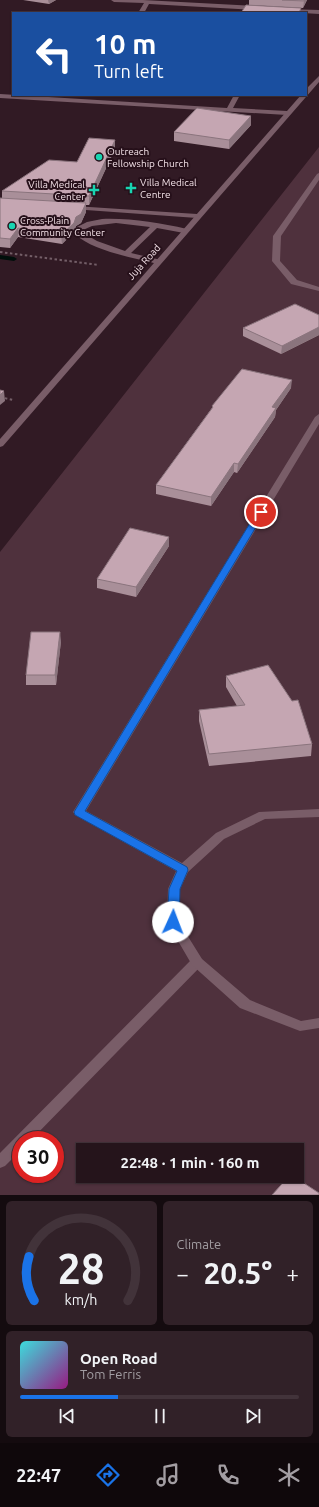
<!DOCTYPE html>
<meta charset="utf-8">
<style>
body{margin:0;font-family:Ubuntu,sans-serif;background:#312128;color:#f1f3f6;height:100vh;display:flex;flex-direction:column;font-size:15px;white-space:nowrap}
*{box-sizing:border-box;margin:0}
p{font-size:13px;color:#a39ea3}
.icon{flex:none;width:22px;height:22px;fill:none;stroke:currentColor;stroke-width:2;stroke-linecap:round;stroke-linejoin:round}
.map{position:relative;height:1195px;overflow:hidden}
.drawer{display:flex;flex-direction:column;gap:6px;padding:6px;background:#140b0f;flex:1}
.drawer>*{flex:none}
.banner{position:absolute;left:12px;top:12px;width:295px;height:84px;border-radius:0px;box-shadow:0 1px 3px #0004,0 0 0 1px #42333a;background:#1a4fa0;color:#fff;overflow:hidden}
.speed{position:absolute;left:12px;top:1131px;display:flex;gap:8px;font-size:20px;font-weight:700;text-align:center}
.speed>*{display:grid;place-content:center;width:52px;height:52px;border-radius:50%;background:#25141b;box-shadow:0 1px 3px #0004,0 0 0 1px #42333a;line-height:1}
.speed .limit{border:6px solid #d22;background:#fff;color:#111}
.pin{position:absolute;display:grid;place-items:center;width:34px;height:34px;color:#fff;margin:-17px;border:2px solid #fff;border-radius:50%;box-shadow:0 1px 4px #0007}
.me{position:absolute;width:44px;margin:-22px;rotate:2deg;stroke-linejoin:round;filter:drop-shadow(0 0 3px #0008)}
.turn{display:flex;align-items:center;gap:14px;height:84px;padding:0 16px;font-size:18px}
.turn .icon{width:52px;height:52px;stroke-width:2.5}
.turn b{display:block;font-size:28px;line-height:34px}
.big{font-size:30px;font-weight:600;line-height:1.1}
.drawer .tile{flex:1;display:flex;flex-direction:column;justify-content:center;gap:6px;min-width:0;padding:0 14px;border-radius:6px;background:#312128}
.drawer .dial{align-items:center;gap:0}
.dial svg{height:104px;overflow:visible;fill:none;stroke:#42333a;stroke-width:7;stroke-linecap:round;text-anchor:middle}
.dial text{fill:#f1f3f6;stroke:none}
.song{display:flex;align-items:center;gap:12px}
.cover{width:48px;height:48px;border-radius:6px;background:linear-gradient(135deg,hsl(180 70% 55%),hsl(310 70% 35%))}
.played{height:4px;border-radius:2px;background:linear-gradient(90deg,#1a73e8 35%,#42333a 35%)}
.keys{display:flex;justify-content:space-around;direction:ltr}
.heat{display:flex;justify-content:space-between;align-items:center;font-size:22px;direction:ltr}
.drawer .tiles{flex:1;display:grid;gap:6px;grid-template-columns:1fr 1fr}
.tile:last-child{grid-column:span 2}
.trip{position:absolute;left:76px;top:1143px;width:228px;height:40px;border-radius:0px;background:#25141b;box-shadow:0 1px 3px #0004,0 0 0 1px #42333a;font-weight:600;line-height:40px;text-align:center}
.tab-bar{display:flex;height:64px;justify-content:space-around;align-items:center;background:#0f080b;color:#a39ea3}
.tab-bar .icon{width:28px;height:28px}
.tab-bar .active{color:#1a73e8}
.tab-bar b{font-size:18px;color:#f1f3f6}
.map>svg:first-child{display:block}
</style>
<div class="map">
<svg width="319" height="1195" viewBox="0 0 319 1195">
<rect width="100%" height="100%" fill="#311a24"/>
<path fill="#4f313d" fill-rule="evenodd" d="M 319,147 L 319,1195 L 0,1195 L 0,552 ZM 21,1140 L 55,1140 L 55,1174 L 21,1174 ZM 83,1150 L 297,1150 L 297,1176 L 83,1176 Z"/>
<g fill="none" stroke-linecap="round" stroke-linejoin="round">
<path fill="#010f0b" fill-rule="evenodd" d="M 0,255 L 14,257 L 17,259 L 14,261 L 0,259 Z"/>
<path stroke="#745f68" stroke-width="2" stroke-dasharray="2.5 2.5" stroke-linecap="butt" d="M 0,252 L 99,265
M 0,397 L 13,400"/>
<path fill="#795d68" fill-rule="evenodd" d="M 111,0 L 143,0 L 257,6 L 260,8 L 257,10 L 149,4 L 144,13 L 138,13 L 144,3 L 114,2 Z
M 285,9 L 319,10 L 319,14 L 287,12 L 284,10 Z
M 0,94 L 227,108 L 234,95 L 240,95 L 233,108 L 287,111 L 290,113 L 287,115 L 0,98 Z
M 319,173 L 319,180 L 281,236 L 280,261 L 297,280 L 319,287 L 319,291 L 291,284 L 272,261 L 273,236 L 317,174 Z
M 102,219 C 131,218 159,223 187,229 L 188,231 L 184,233 L 157,228 L 131,253 L 161,260 L 162,262 L 158,264 C 135,258 92,251 75,234 L 77,227 L 87,222 ZM 116,223 L 150,227 L 125,251 L 97,241 L 83,233 L 83,230 L 92,226 Z
M 197,957 L 202,959 L 203,962 L 202,965 L 31,1140 L 21,1140 L 21,1150 L 5,1166 L 0,1168 L 0,1153 L 192,959 Z"/>
<path fill="#795d68" fill-rule="evenodd" d="M 74,206 L 197,214 L 201,216 L 197,218 L 72,209 L 71,208 Z
M 319,414 L 319,424 L 86,811 L 182,863 L 216,833 L 259,812 L 319,809 L 319,817 L 265,819 L 224,839 L 188,872 L 180,889 L 179,922 L 202,959 L 250,1000 L 301,1021 L 319,1018 L 319,1028 L 300,1031 L 240,1008 L 192,965 L 167,922 L 168,889 L 176,871 L 75,815 L 73,812 L 315,417 Z"/>
<path fill="#795d68" fill-rule="evenodd" d="M 319,76 L 319,82 L 3,446 L 0,447 L 0,439 L 301,95 L 306,95 L 306,89 Z"/>
</g>
<path fill="#a98f99" d="M 23,0 L 56,0 L 49,4 Z
M 249,0 L 307,0 L 303,8 L 249,5 Z
M 251,116 L 251,125 L 229,149 L 174,141 L 174,132 Z
M 115,140 L 115,149 L 89,205 L 86,205 L 86,212 L 81,223 L 76,226 L 74,232 L 62,244 L 18,237 L 10,248 L 0,247 L 0,198 L 2,198 L 2,191 L 77,162 Z
M 319,315 L 319,335 L 281,354 L 243,336 L 243,328 Z
M 291,388 L 276,410 L 275,417 L 237,473 L 234,472 L 211,506 L 156,494 L 156,485 L 212,408 L 212,406 Z
M 169,537 L 169,546 L 136,597 L 97,588 L 97,579 Z
M 61,641 L 56,685 L 26,685 L 26,675 Z
M 226,676 L 312,744 L 311,756 L 209,766 L 199,721 L 199,710 L 237,706 L 226,687 Z"/>
<path fill="#8a747d" d="M 48,0 L 56,0 L 49,4 Z
M 304,0 L 307,0 L 303,8 L 304,1 Z
M 251,116 L 251,125 L 229,149 L 229,140 Z
M 115,140 L 115,149 L 89,205 L 89,196 Z
M 86,203 L 86,212 L 81,223 L 76,226 L 74,232 L 62,244 L 61,235 Z
M 18,228 L 18,237 L 10,248 L 10,239 Z
M 319,327 L 319,335 L 281,354 L 282,346 Z
M 292,380 L 291,388 L 276,410 L 275,417 L 237,473 L 238,464 L 272,407 Z
M 4,391 L 5,401 L 0,405 L 0,395 Z
M 234,463 L 234,472 L 211,506 L 211,497 Z
M 169,537 L 169,546 L 136,597 L 136,587 Z
M 60,632 L 61,641 L 56,685 L 55,675 Z"/>
<path fill="#c5a6b2" stroke="#8a747d" d="M 282,0 L 304,0 L 304,1 Z
M 246,5 L 301,8 L 299,13 L 241,13 Z
M 197,108 L 251,116 L 229,140 L 174,132 Z
M 89,138 L 115,140 L 89,196 L 2,191 L 49,160 L 77,162 Z
M 0,198 L 86,203 L 81,214 L 76,217 L 74,223 L 61,235 L 18,228 L 10,239 L 0,238 Z
M 295,304 L 319,315 L 319,327 L 282,346 L 243,328 Z
M 242,369 L 292,380 L 272,407 L 276,408 L 238,464 L 234,463 L 211,497 L 156,485 L 213,407 L 212,406 Z
M 0,390 L 4,391 L 0,395 Z
M 130,528 L 169,537 L 136,587 L 97,579 Z
M 31,632 L 60,632 L 55,675 L 26,675 Z
M 268,665 L 292,701 L 298,700 L 312,744 L 209,754 L 199,710 L 245,705 L 226,676 Z
M 289,1176 L 293,1176 L 319,1193 L 319,1195 L 272,1195 Z"/>
<path fill="#1a73e8" stroke="#114b97" d="M 258,510 L 261,510 L 265,512 L 85,811 L 187,867 L 188,870 L 180,889 L 179,922 L 177,925 L 173,926 L 169,925 L 167,922 L 169,889 L 177,871 L 75,815 L 74,812 Z"/>
<g fill="#18d5b2" stroke="#26101a" stroke-width="1.5">
<circle cx="99" cy="157" r="4"/>
<path d="M129 182h4v4h4v4h-4v4h-4v-4h-4v-4h4z"/>
<path d="M92 184h4v4h4v4h-4v4h-4v-4h-4v-4h4z"/>
<circle cx="12" cy="226" r="4"/>
</g>
<g text-anchor="middle" dominant-baseline="central" stroke-width="4" stroke-linejoin="round" paint-order="stroke">
<g font-size="10" fill="#f4e3e9" stroke="#26101a" text-anchor="start">
<text x="107" y="151">Outreach<tspan x="107" dy="12">Fellowship Church</tspan></text>
<text x="140" y="182">Villa Medical<tspan x="140" dy="12">Centre</tspan></text>
<text x="85" y="184" text-anchor="end">Villa Medical<tspan x="85" dy="12">Center</tspan></text>
<text x="20" y="220">Cross-Plain<tspan x="20" dy="12">Community Center</tspan></text>
</g>
<g font-size="10" fill="#f4e3e9" stroke="#26101a">
<text transform="translate(144 262) rotate(-48)">Juja Road</text>
</g>
</g>
</svg>
<div class="speed"><div class="limit">30</div></div>
<div class="pin" style="left:261px;top:512px;background:#d93025"><svg class="icon" aria-label="arrive" viewBox="0 0 24 24"><path d="M6 21V4h12l-3 4 3 4H6"/></svg></div>
<svg class="me" style="left:173px;top:922px" viewBox="-20 -20 40 40"><circle r="19" fill="#fff"/><path d="M0-13L10 11 0 6-10 11z" fill="#1a73e8"/></svg>
<div class="trip">22:48 · 1 min · 160 m</div>
<div class="banner">
<div class="turn"><svg class="icon" aria-label="left" viewBox="0 0 24 24"><path d="M17 20v-9H6M10 6l-5 5 5 5"/></svg><div><b>10 m</b>Turn left</div></div>
</div>
</div>
<section class="drawer">
<div class="tiles">
<div class="tile dial"><svg viewBox="0 0 100 80">
<path d="M14 69A42 42 0 1 1 86 69"/>
<path d="M14 69A42 42 0 0 1 10 35" stroke="#1a73e8"/>
<text x="50" y="56" font-size="32" font-weight="700">28</text>
<text x="50" y="72" font-size="11">km/h</text>
</svg></div>
<div class="tile"><p>Climate</p>
<div class="heat"><a>−</a><b class="big">20.5°</b><a>+</a></div>
</div>
<div class="tile">
<div class="song"><i class="cover"></i><div><b>Open Road</b><p>Tom Ferris</p></div></div>
<div class="played"></div>
<div class="keys"><svg class="icon" aria-label="previous" viewBox="0 0 24 24"><path d="M18 5L8 12l10 7zM5 5v14"/></svg><svg class="icon" aria-label="pause" viewBox="0 0 24 24"><path d="M8 5v14M16 5v14"/></svg><svg class="icon" aria-label="next" viewBox="0 0 24 24"><path d="M6 5l10 7-10 7zM19 5v14"/></svg></div>
</div>
</div>
</section>
<nav class="tab-bar">
<b>22:47</b>
<svg class="icon active" aria-label="directions" viewBox="0 0 24 24"><path d="M12 3l9 9-9 9-9-9zM9 14v-3h6M13 9l2 2-2 2"/></svg>
<svg class="icon" aria-label="music" viewBox="0 0 24 24"><path d="M9 18V5l10-2v13"/><circle cx="6" cy="18" r="3"/><circle cx="16" cy="16" r="3"/></svg>
<svg class="icon" aria-label="phone" viewBox="0 0 24 24"><path d="M5 4h4l2 5-3 2q2 4 5 5l2-3 5 2v4C11 20 4 13 5 4z"/></svg>
<svg class="icon" aria-label="climate" viewBox="0 0 24 24"><path d="M12 3v18M4 7l16 10M4 17L20 7"/></svg>
</nav>
